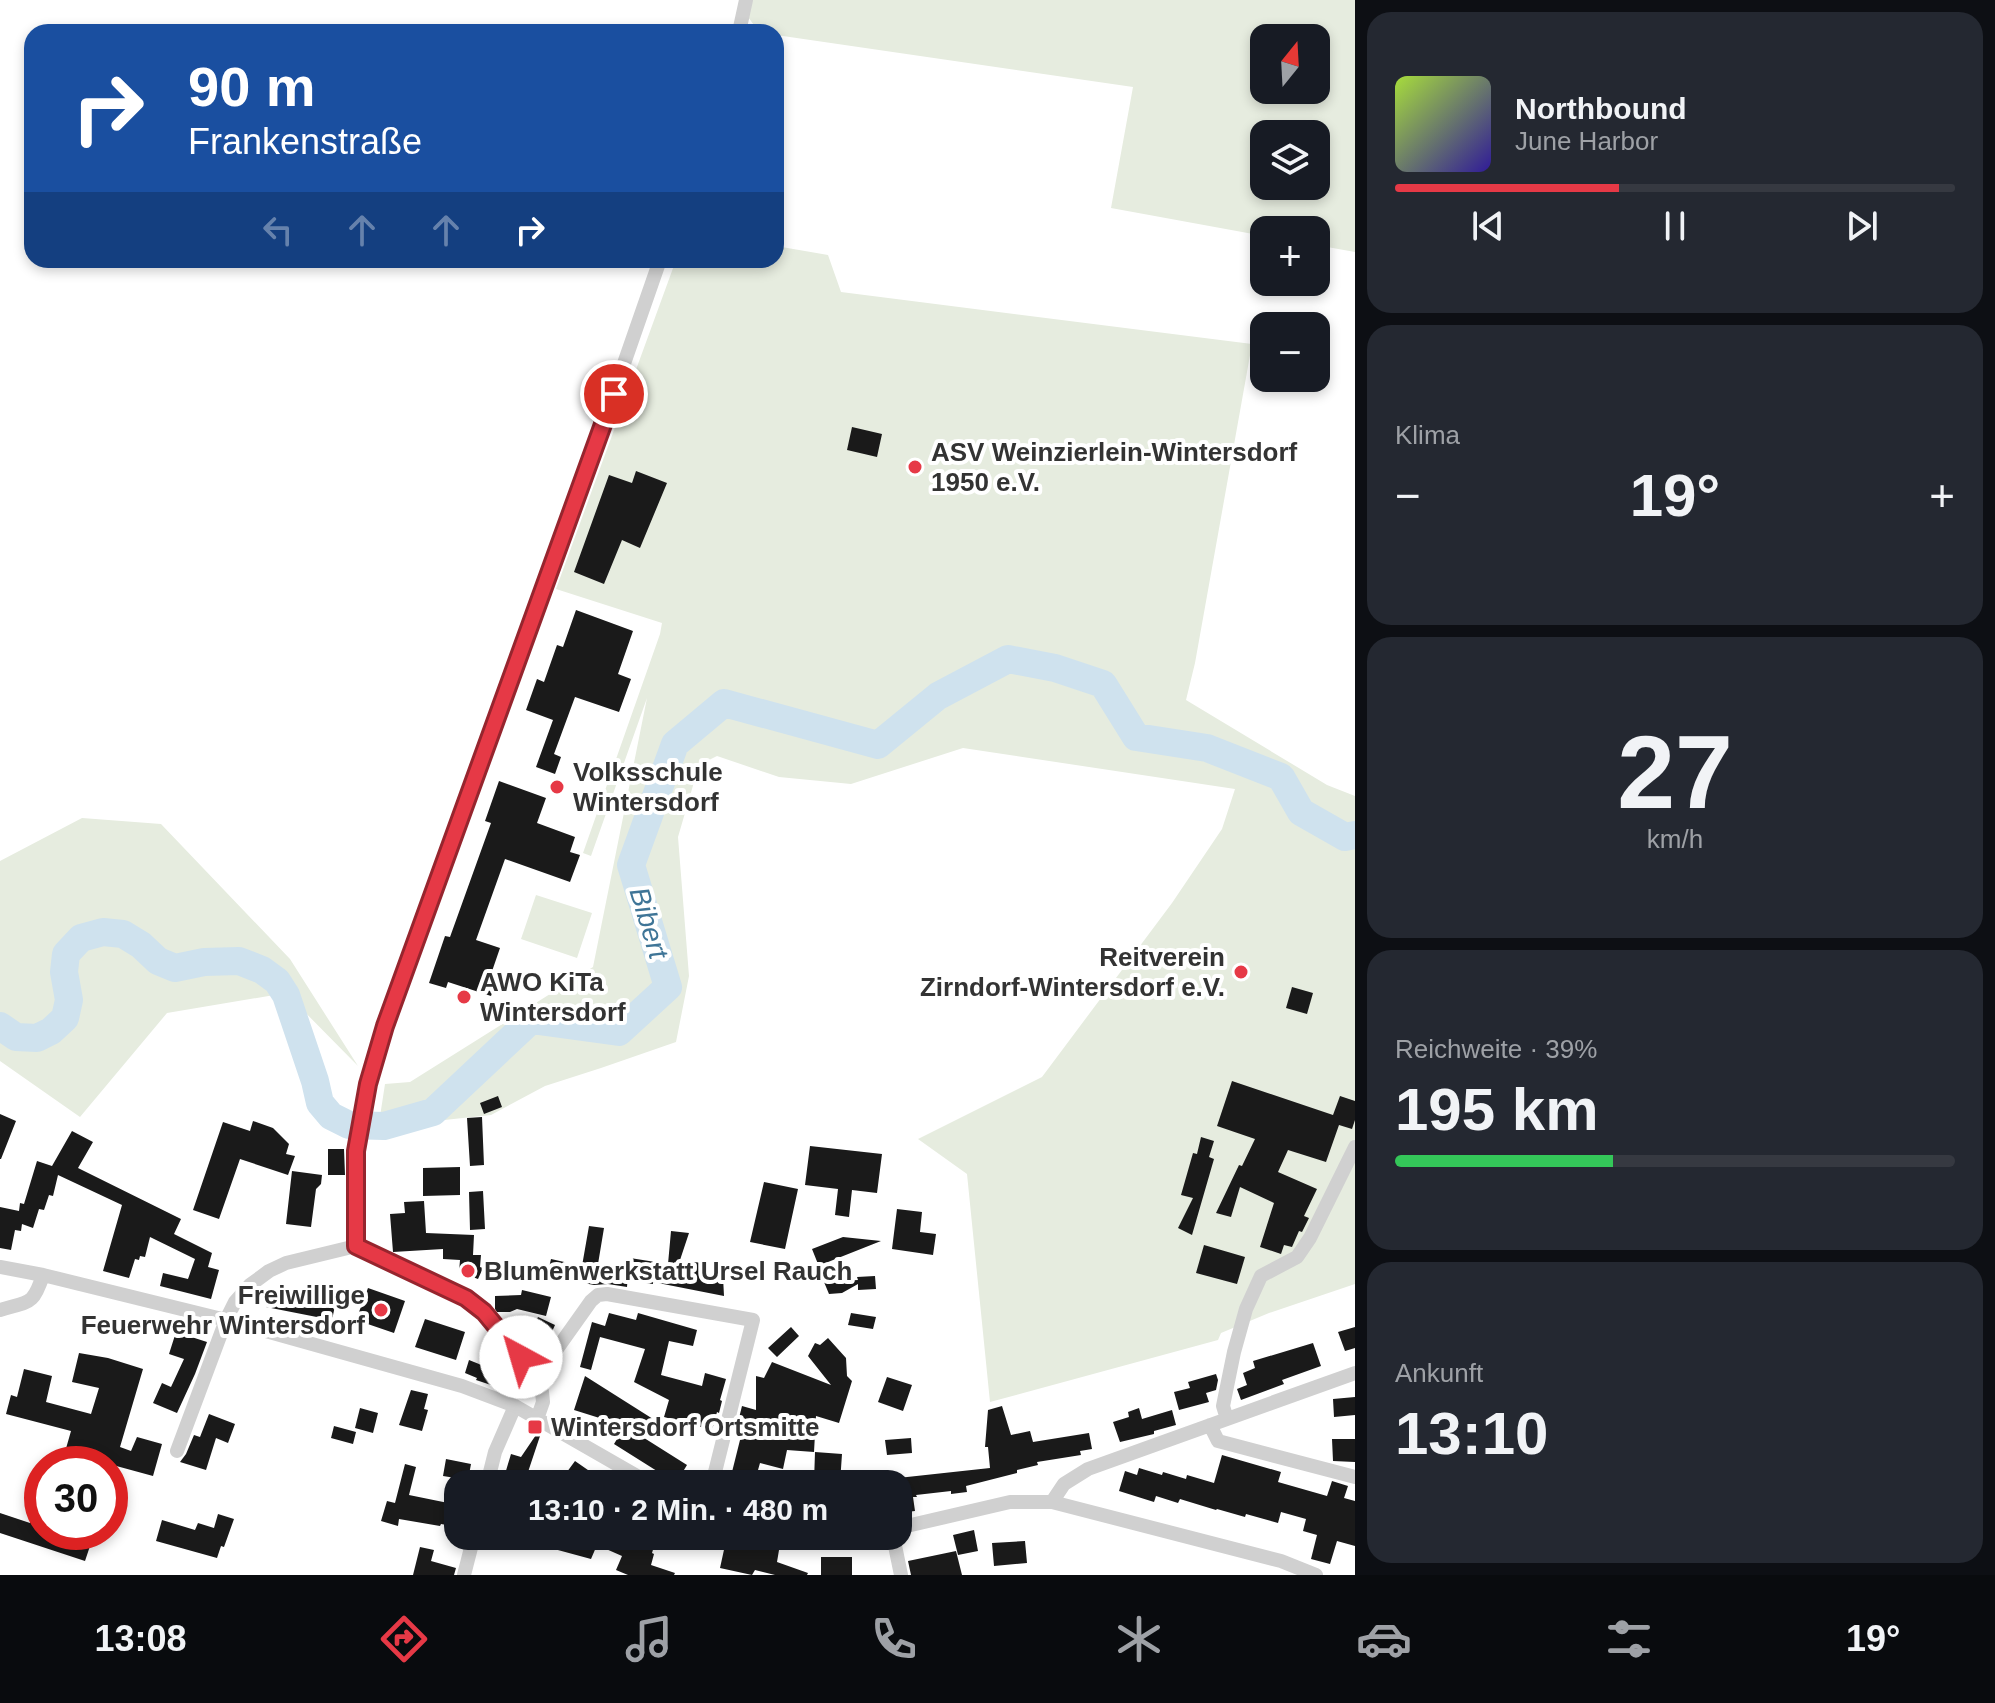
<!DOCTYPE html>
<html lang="de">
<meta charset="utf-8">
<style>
body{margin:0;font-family:Helvetica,sans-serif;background:#242831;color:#f1f3f6;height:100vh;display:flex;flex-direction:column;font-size:30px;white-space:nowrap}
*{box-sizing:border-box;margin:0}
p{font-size:26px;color:#9ea1a6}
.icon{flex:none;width:44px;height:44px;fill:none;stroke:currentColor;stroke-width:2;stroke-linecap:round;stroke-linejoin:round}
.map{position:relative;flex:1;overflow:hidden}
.sheet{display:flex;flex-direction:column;gap:12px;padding:12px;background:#0d0f14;width:640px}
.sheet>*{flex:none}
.banner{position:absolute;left:24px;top:24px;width:760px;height:244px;border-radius:24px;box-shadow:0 4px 12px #0003;background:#1a4fa0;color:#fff;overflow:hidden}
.needle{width:52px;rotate:18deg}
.fabs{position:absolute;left:1250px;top:24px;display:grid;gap:16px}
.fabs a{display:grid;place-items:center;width:80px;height:80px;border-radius:16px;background:#171b24;box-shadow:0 4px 12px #0003;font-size:40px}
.speed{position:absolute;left:24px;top:1446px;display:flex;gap:16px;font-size:40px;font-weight:700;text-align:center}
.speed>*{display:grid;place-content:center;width:104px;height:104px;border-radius:50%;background:#171b24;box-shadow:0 4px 12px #0003;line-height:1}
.speed .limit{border:12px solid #d22;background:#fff;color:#111}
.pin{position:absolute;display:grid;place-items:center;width:68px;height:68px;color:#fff;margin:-34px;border:4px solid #fff;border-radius:50%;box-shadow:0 2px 8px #0007}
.me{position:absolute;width:88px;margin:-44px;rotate:321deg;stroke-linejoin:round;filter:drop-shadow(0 0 6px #0008)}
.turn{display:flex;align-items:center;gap:28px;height:168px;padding:0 32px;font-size:36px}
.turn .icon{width:104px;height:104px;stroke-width:2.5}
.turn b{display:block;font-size:56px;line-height:68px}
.lanes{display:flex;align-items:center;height:76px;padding:0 32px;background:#0003;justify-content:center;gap:40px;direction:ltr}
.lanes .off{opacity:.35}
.big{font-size:60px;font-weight:700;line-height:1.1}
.sheet .card{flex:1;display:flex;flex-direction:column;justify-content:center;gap:12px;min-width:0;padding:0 28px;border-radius:24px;background:#242831}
.sheet .dial{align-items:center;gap:0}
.dial b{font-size:104px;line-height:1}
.song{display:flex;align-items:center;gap:24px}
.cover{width:96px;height:96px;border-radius:12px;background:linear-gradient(135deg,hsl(80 70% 55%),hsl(250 70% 35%))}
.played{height:8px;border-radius:4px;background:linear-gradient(90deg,#e63946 40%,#363941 40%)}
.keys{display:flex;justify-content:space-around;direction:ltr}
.heat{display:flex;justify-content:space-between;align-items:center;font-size:44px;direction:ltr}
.charge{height:12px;border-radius:6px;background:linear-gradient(90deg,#34c759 39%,#363941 0)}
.trip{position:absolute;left:444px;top:1470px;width:468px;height:80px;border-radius:24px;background:#171b24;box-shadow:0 4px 12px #0003;font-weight:700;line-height:80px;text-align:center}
.tabs{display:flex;height:128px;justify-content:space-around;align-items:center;background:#090b0e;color:#9ea1a6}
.tabs .icon{width:56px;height:56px}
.tabs .selected{color:#e63946}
.tabs b{font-size:36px;color:#f1f3f6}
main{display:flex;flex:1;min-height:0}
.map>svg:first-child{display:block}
</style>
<main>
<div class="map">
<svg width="1355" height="1575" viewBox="0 0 1355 1575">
<rect width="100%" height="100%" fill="#fff"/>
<path fill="#e6ecdf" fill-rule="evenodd" d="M 741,0 L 1355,0 L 1355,252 L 1316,245 L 1316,230 L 1264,230 L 1264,236 L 1111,208 L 1133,87 L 776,35 L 776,32 L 759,32 L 740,6 ZM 1264,38 L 1316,38 L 1316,90 L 1264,90 ZM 1264,134 L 1316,134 L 1316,186 L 1264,186 Z
M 776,246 L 828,255 L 841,292 L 1252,344 L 1195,663 L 1186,700 L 1327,785 L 1355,796 L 1355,1284 L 1269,1313 L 1221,1333 L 1218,1340 L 990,1402 L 967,1174 L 918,1139 L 1042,1077 L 1172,903 L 1222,829 L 1235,789 L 963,748 L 851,784 L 779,777 L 717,756 L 699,765 L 678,837 L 689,976 L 676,1042 L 601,1068 L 545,1086 L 491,1115 L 435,1121 L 377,1136 L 385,1084 L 410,1082 L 593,967 L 647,698 L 591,856 L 583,853 L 660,634 L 662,623 L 556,589 L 676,260 L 776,260 Z
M 82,818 L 161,824 L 290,959 L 358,1066 L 286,993 L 167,1013 L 80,1117 L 0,1061 L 0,861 Z
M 536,895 L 592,913 L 577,958 L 521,939 Z"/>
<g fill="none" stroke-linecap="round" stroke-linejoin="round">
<path stroke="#cfe2ee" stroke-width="28" d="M 0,1026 L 16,1037 L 37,1038 L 51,1031 L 65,1018 L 69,1000 L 64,972 L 66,954 L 81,938 L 103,932 L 123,934 L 141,945 L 158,961 L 175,968 L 204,962 L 239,961 L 262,970 L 277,981 L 286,995 L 315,1081 L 320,1103 L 331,1116 L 349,1125 L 384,1126 L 433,1112 L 531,1020 L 619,1032 L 668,987 L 631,865 L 675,744 L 724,703 L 878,745 L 938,696 L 1008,659 L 1055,668 L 1103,684 L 1136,737 L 1207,748 L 1281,777 L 1301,812 L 1345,837 L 1355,835"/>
</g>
<path fill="#1a1a1a" d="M 852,427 L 882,434 L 877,457 L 847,450 Z
M 636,471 L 667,483 L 640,548 L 622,540 L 604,584 L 574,572 L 609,475 L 632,483 Z
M 576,610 L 633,631 L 618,674 L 631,679 L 619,712 L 575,697 L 554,754 L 561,757 L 555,774 L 536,767 L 553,720 L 526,710 L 537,679 L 544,682 L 557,645 L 563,647 Z
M 499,781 L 546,798 L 537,823 L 575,837 L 570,852 L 580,855 L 570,882 L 505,859 L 476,940 L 500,948 L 489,980 L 496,982 L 491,996 L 448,982 L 446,988 L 429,983 L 445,936 L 450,937 L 491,823 L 485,821 Z
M 1292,987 L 1313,993 L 1307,1014 L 1286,1008 Z
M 1232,1081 L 1333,1115 L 1340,1096 L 1355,1101 L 1355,1120 L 1352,1129 L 1339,1125 L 1326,1162 L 1288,1150 L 1278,1172 L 1317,1189 L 1304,1216 L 1309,1218 L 1302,1232 L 1299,1231 L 1292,1247 L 1284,1245 L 1281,1254 L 1260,1247 L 1274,1203 L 1240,1187 L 1231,1217 L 1216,1213 L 1239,1165 L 1242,1166 L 1255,1139 L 1217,1126 Z
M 498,1096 L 502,1107 L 484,1114 L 480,1103 Z
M 0,1114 L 16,1121 L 1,1159 L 0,1159 Z
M 482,1117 L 484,1165 L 470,1166 L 467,1118 Z
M 253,1121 L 273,1128 L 289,1144 L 286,1154 L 295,1156 L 288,1175 L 240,1159 L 219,1219 L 193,1210 L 223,1122 L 250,1131 Z
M 72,1131 L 93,1142 L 78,1168 L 181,1219 L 174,1234 L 212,1253 L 208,1267 L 219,1270 L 211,1299 L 160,1286 L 163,1273 L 188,1279 L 195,1259 L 150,1237 L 145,1257 L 140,1256 L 139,1260 L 135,1259 L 129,1278 L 103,1271 L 122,1205 L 58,1175 L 53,1196 L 49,1195 L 44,1210 L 39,1209 L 33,1228 L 22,1224 L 21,1231 L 15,1230 L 11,1250 L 0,1248 L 0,1207 L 19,1211 L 20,1203 L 24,1204 L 37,1161 L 52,1166 Z
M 1201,1137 L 1214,1141 L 1209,1157 L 1214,1159 L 1192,1235 L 1178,1228 L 1193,1198 L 1181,1195 L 1193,1153 L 1197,1154 Z
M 810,1146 L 882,1154 L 877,1193 L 852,1190 L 849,1217 L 835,1215 L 838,1189 L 805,1185 Z
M 328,1149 L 344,1149 L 345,1175 L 328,1175 Z
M 460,1167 L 460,1195 L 423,1196 L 423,1168 Z
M 292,1171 L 322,1175 L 321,1184 L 316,1189 L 311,1227 L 286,1224 Z
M 764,1182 L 798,1189 L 785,1249 L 750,1242 Z
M 483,1191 L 485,1229 L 470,1230 L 469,1192 Z
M 424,1201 L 426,1233 L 474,1235 L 473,1255 L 481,1255 L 480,1267 L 483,1268 L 478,1279 L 459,1272 L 460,1260 L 443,1259 L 443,1249 L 393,1252 L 390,1214 L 405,1213 L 404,1202 Z
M 897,1209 L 922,1212 L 920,1232 L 936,1234 L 933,1255 L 892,1249 Z
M 589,1226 L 604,1228 L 597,1270 L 628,1273 L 627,1287 L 608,1284 L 594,1285 L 547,1276 L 551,1259 L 582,1266 Z
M 671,1231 L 689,1233 L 680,1260 L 709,1264 L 708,1274 L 723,1277 L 724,1296 L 653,1282 L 653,1284 L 628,1281 L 630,1258 L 668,1264 Z
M 843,1237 L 881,1241 L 823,1264 L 818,1264 L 812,1249 Z
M 1204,1245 L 1245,1257 L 1237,1284 L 1196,1273 Z
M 875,1276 L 876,1289 L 858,1290 L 858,1284 L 842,1293 L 829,1294 L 824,1282 L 858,1280 L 857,1277 Z
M 284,1286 L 337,1296 L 332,1320 L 266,1307 L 268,1295 L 281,1297 Z
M 368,1288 L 405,1301 L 394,1333 L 356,1320 Z
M 522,1290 L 551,1297 L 546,1316 L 517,1309 L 510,1312 L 497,1312 L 495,1309 L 495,1296 L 521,1295 Z
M 609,1313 L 636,1320 L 638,1313 L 697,1330 L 693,1346 L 669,1341 L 661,1375 L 702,1386 L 705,1373 L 726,1379 L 720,1400 L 722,1401 L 719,1413 L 717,1412 L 712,1430 L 664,1417 L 669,1400 L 634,1382 L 645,1349 L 600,1337 L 591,1370 L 580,1367 L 592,1322 L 605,1326 Z
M 851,1313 L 876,1317 L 873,1329 L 848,1325 Z
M 538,1317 L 555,1325 L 544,1349 L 527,1340 Z
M 425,1319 L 465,1332 L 456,1360 L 415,1347 Z
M 791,1327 L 799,1336 L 777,1357 L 768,1348 Z
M 1355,1327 L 1355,1348 L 1345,1351 L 1338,1332 Z
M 176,1332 L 207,1342 L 195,1374 L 177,1413 L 153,1403 L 162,1383 L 171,1387 L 184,1359 L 169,1354 Z
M 828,1338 L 846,1358 L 847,1376 L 852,1381 L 839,1423 L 816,1416 L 814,1452 L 787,1450 L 783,1469 L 760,1463 L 754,1484 L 729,1484 L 745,1420 L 739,1418 L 742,1406 L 756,1410 L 756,1376 L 764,1378 L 772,1362 L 831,1385 L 808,1356 L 815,1343 L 820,1345 Z
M 1313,1343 L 1321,1366 L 1282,1380 L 1284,1384 L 1241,1400 L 1237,1389 L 1247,1385 L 1243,1373 L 1255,1368 L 1253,1361 Z
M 79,1353 L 108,1358 L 143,1369 L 120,1447 L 131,1451 L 137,1437 L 162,1444 L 153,1476 L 65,1452 L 71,1431 L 6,1414 L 11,1395 L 17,1397 L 24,1369 L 52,1376 L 46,1402 L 91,1414 L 99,1388 L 72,1382 Z
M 486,1359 L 514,1368 L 509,1380 L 506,1379 L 503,1389 L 476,1380 L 477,1378 L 465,1373 L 469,1360 L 484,1366 Z
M 1216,1374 L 1218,1380 L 1216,1390 L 1206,1393 L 1209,1402 L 1179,1410 L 1174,1392 L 1190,1388 L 1188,1382 Z
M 585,1376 L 653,1419 L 641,1436 L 687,1465 L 676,1483 L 614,1444 L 625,1426 L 574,1410 Z
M 887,1377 L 912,1385 L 903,1411 L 878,1402 Z
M 411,1390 L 428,1394 L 424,1409 L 428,1410 L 422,1431 L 399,1425 Z
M 1355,1397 L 1355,1415 L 1334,1417 L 1333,1399 Z
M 1002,1406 L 1011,1435 L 1030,1431 L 1033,1442 L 1089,1433 L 1092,1449 L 1080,1451 L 1081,1455 L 1037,1462 L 1038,1465 L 1017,1470 L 1017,1473 L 966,1486 L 967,1492 L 951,1494 L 951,1491 L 916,1495 L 917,1497 L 913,1497 L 915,1511 L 898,1513 L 898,1478 L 990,1468 L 988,1447 L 985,1447 L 988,1410 Z
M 360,1408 L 378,1413 L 373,1433 L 355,1428 Z
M 1139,1408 L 1142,1419 L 1172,1410 L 1176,1425 L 1154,1431 L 1154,1434 L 1120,1442 L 1113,1422 L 1129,1417 L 1128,1412 Z
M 209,1414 L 235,1424 L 228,1443 L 216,1438 L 206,1470 L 180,1462 L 186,1454 L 194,1435 L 200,1437 Z
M 334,1426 L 356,1432 L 353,1444 L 331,1438 Z
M 538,1432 L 541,1433 L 524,1484 L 502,1484 L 511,1454 L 521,1457 Z
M 911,1438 L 912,1453 L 887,1455 L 885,1440 Z
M 1332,1439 L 1355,1439 L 1355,1462 L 1333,1461 Z
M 815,1452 L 842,1454 L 840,1483 L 814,1482 Z
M 1222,1455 L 1281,1472 L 1278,1482 L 1327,1496 L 1332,1481 L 1348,1486 L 1344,1498 L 1355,1501 L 1355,1546 L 1337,1541 L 1330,1564 L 1311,1559 L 1317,1535 L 1303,1531 L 1306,1519 L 1281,1512 L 1278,1523 L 1246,1514 L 1245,1517 L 1217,1509 L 1216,1510 L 1180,1499 L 1178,1503 L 1156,1496 L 1154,1502 L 1119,1491 L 1125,1471 L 1137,1475 L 1139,1468 L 1162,1475 L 1163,1472 L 1186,1479 L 1187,1475 L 1214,1483 Z
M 446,1459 L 471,1464 L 468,1480 L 443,1476 Z
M 575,1461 L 608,1484 L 577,1484 L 564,1476 Z
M 405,1464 L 416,1467 L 409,1495 L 458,1505 L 458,1527 L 441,1524 L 440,1526 L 399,1519 L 398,1526 L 381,1521 L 387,1501 L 395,1503 Z
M 0,1513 L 30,1523 L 31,1519 L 42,1523 L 42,1532 L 64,1532 L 63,1534 L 91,1543 L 85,1561 L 0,1533 Z
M 218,1514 L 234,1519 L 224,1547 L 221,1546 L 217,1558 L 156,1541 L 162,1520 L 195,1530 L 198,1523 L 214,1528 Z
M 974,1530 L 978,1551 L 958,1555 L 953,1535 Z
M 521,1536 L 634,1536 L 655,1543 L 652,1553 L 654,1554 L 651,1565 L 675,1573 L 674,1575 L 628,1575 L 616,1570 L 622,1556 L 597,1545 L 591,1559 L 521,1540 Z
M 727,1536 L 741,1536 L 780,1544 L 777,1562 L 808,1573 L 807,1575 L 775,1575 L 755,1570 L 752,1575 L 720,1568 Z
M 1025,1541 L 1027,1563 L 994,1566 L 992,1543 Z
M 420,1547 L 434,1550 L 431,1561 L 456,1568 L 454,1575 L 413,1575 Z
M 956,1551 L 962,1575 L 911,1575 L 908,1561 Z
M 821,1557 L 852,1557 L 852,1575 L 821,1575 Z"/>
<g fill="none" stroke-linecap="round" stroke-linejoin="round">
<path stroke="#d0d0d0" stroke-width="14" d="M 739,32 L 746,0
M 356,1246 L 356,1151 L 368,1084 L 385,1026 L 604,421 L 660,260
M 0,1267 L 43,1275 L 226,1320 L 462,1386 L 515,1406 L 651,1484
M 0,1310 C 29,1301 33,1306 43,1275
M 537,1377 L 591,1301 L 598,1295 L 607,1294 L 753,1320 L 712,1484
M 1227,1419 L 1223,1406 L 1234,1352 L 1246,1309 L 1261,1276 L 1297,1257 L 1310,1238 L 1355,1147
M 1210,1425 L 1218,1441 L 1355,1477
M 177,1451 L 226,1320 L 235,1302 L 250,1285 L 269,1271 L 286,1263 L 356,1246 L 466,1298 L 484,1312 L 537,1377 L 542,1392 L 543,1402 L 537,1419
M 487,1484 L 495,1452 L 515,1406
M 1052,1502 L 1064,1484 L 1088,1469 L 1355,1373
M 898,1528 L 1010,1502 L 1052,1502 L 1281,1561 L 1316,1575
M 893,1536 L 901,1575
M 464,1575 L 474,1536"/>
</g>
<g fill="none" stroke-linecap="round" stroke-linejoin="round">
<defs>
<path id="route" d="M 521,1357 L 484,1312 L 466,1298 L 356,1246 L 356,1151 L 368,1084 L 385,1026 L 614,394"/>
</defs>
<use href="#route" stroke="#96252e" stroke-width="20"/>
<use href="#route" stroke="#e63946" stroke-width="14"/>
</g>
<g fill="#e63946" stroke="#fff" stroke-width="3">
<circle cx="915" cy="467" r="8"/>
<circle cx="557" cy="787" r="8"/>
<circle cx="1241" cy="972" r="8"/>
<circle cx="464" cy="997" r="8"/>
<circle cx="468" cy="1271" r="8"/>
<circle cx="381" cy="1310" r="8"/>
<rect x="527" y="1419" width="16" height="16" rx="4"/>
</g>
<g text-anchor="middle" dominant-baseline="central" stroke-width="8" stroke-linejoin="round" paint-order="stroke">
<g font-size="26" font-weight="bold" fill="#333" stroke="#fff" text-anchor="start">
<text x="931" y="452">ASV Weinzierlein-Wintersdorf<tspan x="931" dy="30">1950 e.V.</tspan></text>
<text x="573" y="772">Volksschule<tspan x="573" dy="30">Wintersdorf</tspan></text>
<text x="1225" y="957" text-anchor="end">Reitverein<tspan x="1225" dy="30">Zirndorf-Wintersdorf e.V.</tspan></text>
<text x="480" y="982">AWO KiTa<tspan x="480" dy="30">Wintersdorf</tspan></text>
<text x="484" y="1271">Blumenwerkstatt Ursel Rauch</text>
<text x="365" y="1295" text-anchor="end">Freiwillige<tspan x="365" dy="30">Feuerwehr Wintersdorf</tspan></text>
<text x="551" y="1427">Wintersdorf Ortsmitte</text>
</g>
<g font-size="28" font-style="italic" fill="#3f7597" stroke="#fff">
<text transform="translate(649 923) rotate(73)">Bibert</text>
</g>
</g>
</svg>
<div class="fabs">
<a><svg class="needle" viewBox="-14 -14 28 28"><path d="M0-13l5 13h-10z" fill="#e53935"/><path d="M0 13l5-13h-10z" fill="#9ea1a6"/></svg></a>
<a><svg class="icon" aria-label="layers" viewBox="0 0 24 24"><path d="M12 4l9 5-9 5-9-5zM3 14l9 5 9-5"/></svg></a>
<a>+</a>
<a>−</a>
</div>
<div class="speed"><div class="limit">30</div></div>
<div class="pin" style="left:614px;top:394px;background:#d93025"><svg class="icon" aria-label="arrive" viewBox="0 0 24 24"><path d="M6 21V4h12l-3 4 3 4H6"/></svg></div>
<svg class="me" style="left:521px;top:1357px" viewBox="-20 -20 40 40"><circle r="19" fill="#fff"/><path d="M0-13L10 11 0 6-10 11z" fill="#e63946"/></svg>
<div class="trip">13:10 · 2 Min. · 480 m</div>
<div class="banner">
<div class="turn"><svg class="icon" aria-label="right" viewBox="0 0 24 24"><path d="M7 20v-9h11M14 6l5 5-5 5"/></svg><div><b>90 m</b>Frankenstraße</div></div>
<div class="lanes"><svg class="icon off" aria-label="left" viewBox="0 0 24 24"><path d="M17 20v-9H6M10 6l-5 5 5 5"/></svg><svg class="icon off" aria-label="ahead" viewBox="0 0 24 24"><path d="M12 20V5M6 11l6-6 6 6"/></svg><svg class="icon off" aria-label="ahead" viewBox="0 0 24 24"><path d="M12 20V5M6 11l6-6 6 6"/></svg><svg class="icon" aria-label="right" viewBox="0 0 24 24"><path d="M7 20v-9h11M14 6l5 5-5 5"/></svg></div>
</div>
</div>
<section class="sheet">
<div class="card">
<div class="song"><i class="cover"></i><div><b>Northbound</b><p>June Harbor</p></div></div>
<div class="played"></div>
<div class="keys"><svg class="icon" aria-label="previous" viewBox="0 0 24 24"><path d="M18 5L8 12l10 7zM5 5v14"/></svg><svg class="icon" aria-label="pause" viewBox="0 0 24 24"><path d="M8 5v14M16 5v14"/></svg><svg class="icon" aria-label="next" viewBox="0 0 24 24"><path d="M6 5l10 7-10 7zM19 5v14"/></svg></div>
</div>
<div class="card"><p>Klima</p>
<div class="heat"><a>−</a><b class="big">19°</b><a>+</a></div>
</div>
<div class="card dial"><b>27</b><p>km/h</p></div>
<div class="card"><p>Reichweite · 39%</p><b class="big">195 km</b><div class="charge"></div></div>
<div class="card"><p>Ankunft</p><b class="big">13:10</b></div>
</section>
</main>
<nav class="tabs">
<b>13:08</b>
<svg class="icon selected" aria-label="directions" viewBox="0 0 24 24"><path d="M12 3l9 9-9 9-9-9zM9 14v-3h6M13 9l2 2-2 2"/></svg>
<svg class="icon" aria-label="music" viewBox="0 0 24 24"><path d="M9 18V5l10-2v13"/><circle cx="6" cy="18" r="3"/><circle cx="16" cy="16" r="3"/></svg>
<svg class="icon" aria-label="phone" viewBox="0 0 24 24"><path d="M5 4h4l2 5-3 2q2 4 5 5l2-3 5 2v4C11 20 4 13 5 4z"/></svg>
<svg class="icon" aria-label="climate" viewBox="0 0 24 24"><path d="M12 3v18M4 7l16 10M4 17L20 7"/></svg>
<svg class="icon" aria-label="car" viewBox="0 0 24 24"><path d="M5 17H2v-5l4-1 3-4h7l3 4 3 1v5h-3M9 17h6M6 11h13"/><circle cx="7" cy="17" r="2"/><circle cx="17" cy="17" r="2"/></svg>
<svg class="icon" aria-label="filters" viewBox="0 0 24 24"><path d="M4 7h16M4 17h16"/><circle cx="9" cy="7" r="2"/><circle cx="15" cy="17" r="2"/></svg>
<b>19°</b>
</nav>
